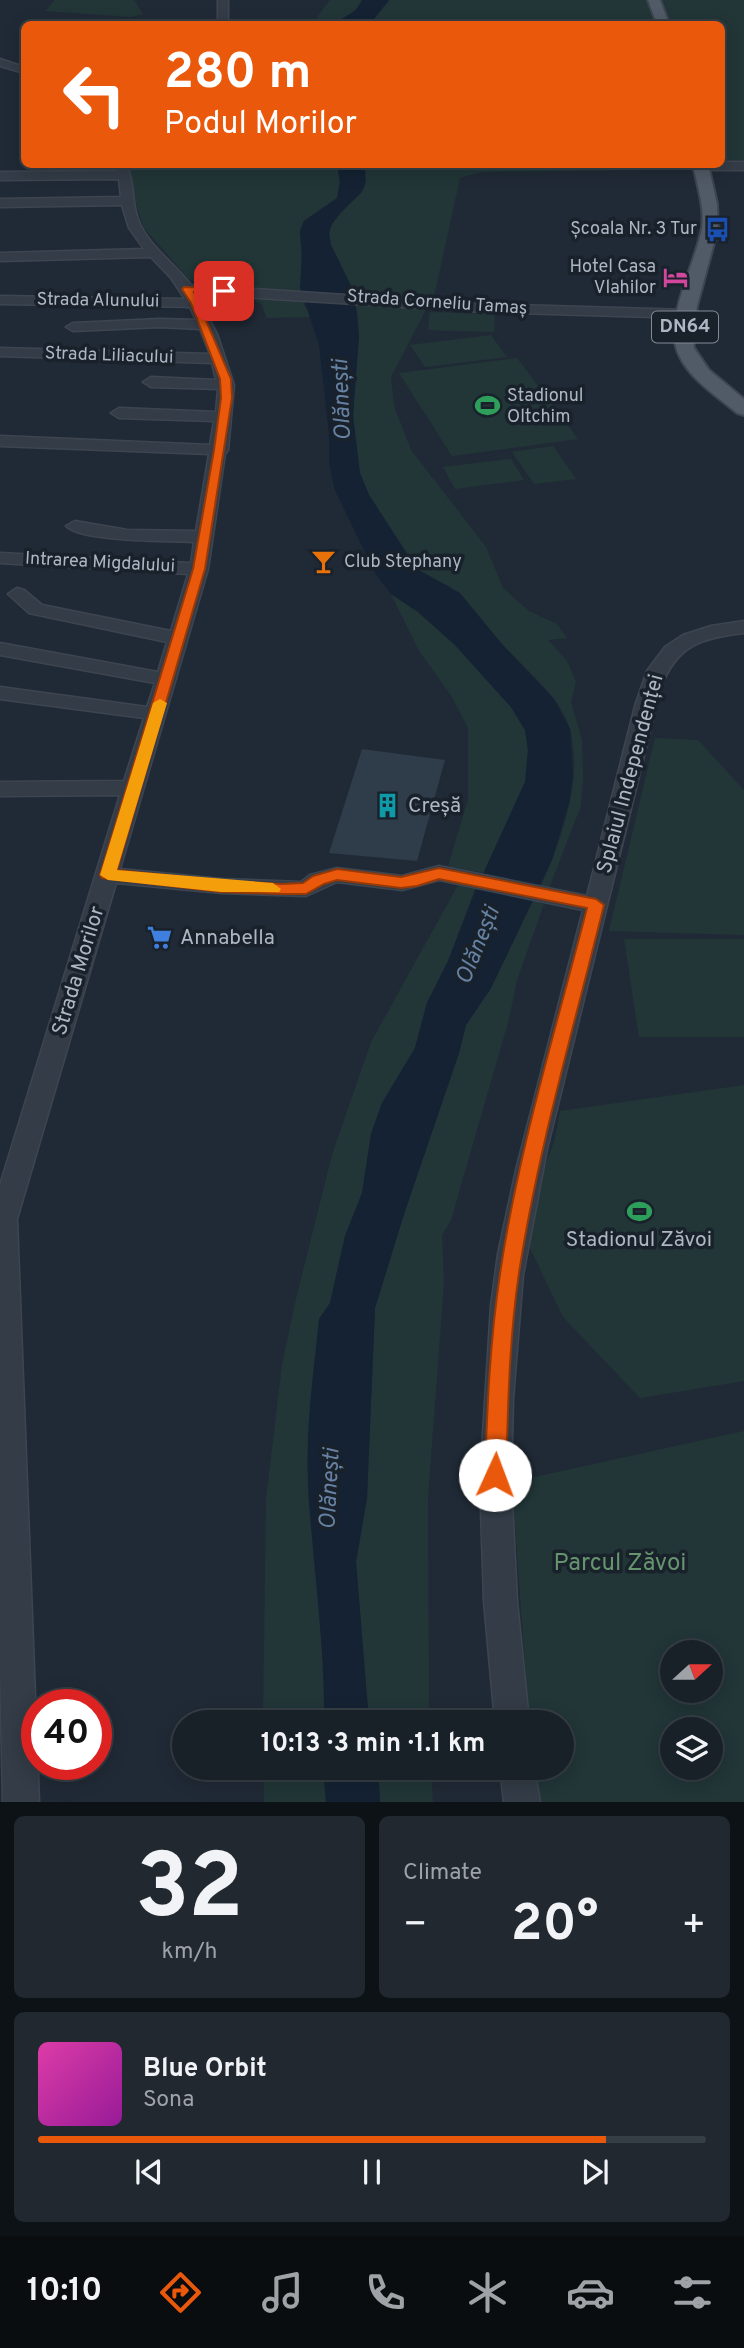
<!DOCTYPE html>
<meta charset="utf-8">
<style>
body{margin:0;font-family:Overpass,sans-serif;background:#212830;color:#f1f3f6;height:100vh;display:flex;flex-direction:column;font-size:26px;white-space:nowrap}
*{box-sizing:border-box;margin:0}
p{font-size:23px;color:#9fa3a8}
.icon{flex:none;width:38px;height:38px;fill:none;stroke:currentColor;stroke-width:2;stroke-linecap:round;stroke-linejoin:round}
.map{position:relative;height:1802px;overflow:hidden}
.side{display:flex;flex-direction:column;gap:14px;padding:14px;background:#0d1216;flex:1}
.side>*{flex:none}
.top-card{position:absolute;left:21px;top:21px;width:704px;height:147px;border-radius:10px;box-shadow:0 4px 18px #0003,0 0 0 2px #363e45;background:#ea580c;color:#fff;overflow:hidden}
.needle{width:46px;rotate:69deg}
.buttons{position:absolute;left:660px;top:1640px;display:grid;gap:14px}
.buttons a{display:grid;place-items:center;width:63px;height:63px;border-radius:50%;background:#182028;box-shadow:0 4px 18px #0003,0 0 0 2px #363e45;font-size:35px}
.speed{position:absolute;left:21px;top:1689px;display:flex;gap:14px;font-size:35px;font-weight:700;text-align:center}
.speed>*{display:grid;place-content:center;width:91px;height:91px;border-radius:50%;background:#182028;box-shadow:0 4px 18px #0003,0 0 0 2px #363e45;line-height:1}
.speed .limit{border:10px solid #d22;background:#fff;color:#111}
.pin{position:absolute;display:grid;place-items:center;width:60px;height:60px;color:#fff;margin:-30px;border-radius:14px;box-shadow:0 4px 10px #0006}
.me{position:absolute;width:77px;margin:-38px;rotate:2deg;stroke-linejoin:round;filter:drop-shadow(0 0 5px #0008)}
.turn{display:flex;align-items:center;gap:24px;height:147px;padding:0 28px;font-size:32px}
.turn .icon{width:91px;height:91px;stroke-width:2.5}
.turn b{display:block;font-size:49px;line-height:60px}
.big{font-size:52px;font-weight:700;line-height:1.1}
.side .widget{flex:1;display:flex;flex-direction:column;justify-content:center;gap:10px;min-width:0;padding:0 24px;border-radius:10px;background:#212830}
.side .dial{align-items:center;gap:0}
.dial b{font-size:91px;line-height:1}
.song{display:flex;align-items:center;gap:21px}
.cover{width:84px;height:84px;border-radius:10px;background:linear-gradient(135deg,hsl(320 70% 55%),hsl(300 70% 35%))}
.played{height:7px;border-radius:4px;background:linear-gradient(90deg,#ea580c 85%,#363e45 85%)}
.keys{display:flex;justify-content:space-around;direction:ltr}
.heat{display:flex;justify-content:space-between;align-items:center;font-size:38px;direction:ltr}
.side .tiles{flex:1;display:grid;gap:14px;grid-template-columns:1fr 1fr}
.widget:last-child{grid-column:span 2}
.trip{position:absolute;left:172px;top:1710px;width:402px;height:70px;border-radius:35px;background:#182028;box-shadow:0 4px 18px #0003,0 0 0 2px #363e45;font-weight:700;line-height:70px;text-align:center}
.dock{display:flex;height:112px;justify-content:space-around;align-items:center;background:#0a0d10;color:#9fa3a8}
.dock .icon{width:49px;height:49px}
.dock .selected{color:#ea580c}
.dock b{font-size:32px;color:#f1f3f6}
.map>svg:first-child{display:block}
</style>
<div class="map">
<svg width="744" height="1802" viewBox="0 0 744 1802">
<rect width="100%" height="100%" fill="#202a36"/>
<path fill="#223637" fill-rule="evenodd" d="M 55,0 L 134,0 L 143,14 L 131,17 L 45,11 Z
M 330,0 L 362,0 C 354,17 334,24 317,24 L 318,16 Z
M 389,0 L 744,0 L 744,169 L 482,172 L 460,178 L 435,292 L 391,377 L 394,406 L 411,450 L 486,547 L 503,588 L 529,611 L 557,624 L 567,638 L 548,640 L 567,661 L 576,682 L 571,702 L 582,740 L 583,777 L 581,806 L 549,888 L 541,886 C 561,840 584,779 570,729 C 560,696 526,670 503,646 C 485,626 467,606 449,586 L 426,576 L 417,569 L 369,495 L 360,473 L 356,454 L 353,415 L 359,336 L 357,314 L 353,290 L 331,245 L 329,233 L 332,224 L 349,204 L 366,174 L 364,165 L 721,164 L 721,24 L 370,24 Z
M 128,165 L 337,165 L 340,182 L 337,198 L 304,221 L 300,231 L 304,305 L 312,317 L 267,318 L 261,303 L 256,302 L 252,288 L 200,284 L 189,279 L 144,228 L 137,207 Z
M 430,312 L 495,314 L 494,332 L 428,330 Z
M 491,335 L 507,357 L 425,367 L 410,345 Z
M 517,358 L 578,439 L 452,456 L 399,373 Z
M 553,446 L 576,479 L 534,484 L 512,452 Z
M 511,459 L 524,480 L 455,489 L 443,467 Z
M 391,594 L 418,612 L 455,645 L 511,707 L 525,730 L 528,750 L 525,782 L 484,873 L 448,866 L 468,800 L 468,728 L 452,697 L 418,649 Z
M 655,738 L 698,740 L 744,790 L 744,935 L 609,931 Z
M 458,885 L 475,889 L 448,961 L 427,1002 L 415,1048 L 382,1103 L 371,1134 L 362,1193 L 345,1236 L 330,1303 L 319,1319 L 308,1495 L 325,1683 L 324,1722 L 263,1722 L 266,1499 L 282,1365 L 296,1299 L 332,1155 L 371,1042 Z
M 533,901 L 544,904 L 517,980 L 509,1019 L 451,1220 L 442,1235 L 444,1281 L 428,1498 L 429,1722 L 369,1722 L 356,1562 L 367,1498 L 375,1308 L 404,1214 L 459,1053 L 466,1025 L 491,988 Z
M 624,939 L 744,939 L 744,1037 L 639,1037 Z
M 744,1085 L 744,1381 L 640,1398 L 563,1317 L 528,1244 L 540,1178 L 554,1142 L 560,1111 Z
M 744,1431 L 744,1802 L 538,1802 L 534,1768 L 562,1768 L 562,1722 L 529,1722 L 512,1482 ZM 672,1652 L 710,1652 L 710,1690 L 672,1690 ZM 672,1729 L 710,1729 L 710,1768 L 672,1768 Z
M 264,1768 L 323,1768 L 326,1802 L 264,1802 Z
M 378,1768 L 431,1768 L 433,1802 L 380,1802 Z"/>
<path fill="#142233" d="M 362,0 L 389,0 L 370,24 L 334,24 L 356,10 Z
M 337,165 L 364,165 L 366,182 L 362,192 L 339,214 L 332,224 L 329,233 L 331,245 L 353,290 L 357,314 L 359,336 L 353,415 L 360,473 L 369,495 L 417,569 L 460,593 L 502,644 L 554,699 L 570,729 L 573,776 L 569,803 L 552,860 L 491,988 L 466,1025 L 459,1053 L 404,1214 L 375,1308 L 367,1498 L 356,1562 L 369,1722 L 324,1722 C 325,1646 314,1572 309,1497 C 304,1438 313,1378 319,1319 L 330,1303 L 345,1236 L 362,1193 L 371,1134 L 382,1103 L 415,1048 L 427,1003 L 448,961 L 476,889 L 525,782 L 528,750 L 525,730 L 511,707 L 455,645 L 418,612 L 391,594 L 375,573 L 334,488 L 329,461 L 329,434 L 319,345 L 300,288 L 302,253 L 300,231 L 304,221 L 337,198 L 340,182 Z
M 323,1768 L 378,1768 L 380,1802 L 326,1802 Z"/>
<g fill="none" stroke-linecap="round" stroke-linejoin="round">
<path stroke="#142233" stroke-width="2.5" d="M 56,307 L 184,308"/>
</g>
<path fill="#2f3c4a" d="M 362,749 L 445,760 L 417,861 L 329,853 Z"/>
<g fill="none" stroke-linecap="round" stroke-linejoin="round">
<defs>
<path id="minor" d="M 218,0 L 228,0 L 228,24 L 218,24 Z
M 0,59 L 24,67 L 24,73 L 0,66 Z
M 721,162 L 744,162 L 744,170 L 701,170 L 695,166 L 721,164 Z
M 114,164 L 126,164 C 135,182 131,203 139,222 C 149,246 175,264 191,285 L 483,304 L 687,310 L 694,314 L 687,318 L 483,312 L 196,294 L 217,334 L 234,385 L 228,450 L 225,454 L 208,569 L 120,869 L 221,879 L 301,882 L 310,875 L 337,868 L 402,876 L 439,866 L 587,896 L 635,706 L 647,671 L 665,647 L 683,635 L 711,626 L 744,621 L 744,633 C 701,638 677,645 661,687 L 547,1149 L 523,1275 L 513,1399 L 511,1480 L 517,1601 L 529,1722 L 495,1722 L 484,1601 L 480,1480 L 491,1306 L 498,1254 L 516,1170 L 583,910 L 439,880 L 402,890 L 337,882 L 306,896 L 221,893 L 116,883 L 17,1219 L 39,1802 L 3,1802 L 0,1665 L 0,1185 L 120,795 L 0,796 L 0,782 L 124,781 L 144,718 L 0,699 L 0,687 L 147,707 L 155,683 L 0,655 L 0,643 L 158,672 L 167,642 L 29,613 L 8,594 L 17,588 L 24,590 L 42,605 L 171,631 L 188,574 L 0,563 L 0,553 L 191,563 L 194,542 C 170,541 81,542 66,526 L 75,521 L 127,530 L 196,531 L 209,454 L 0,446 L 0,436 L 210,445 L 214,421 L 119,418 L 111,413 L 119,408 L 216,412 L 218,389 L 151,387 L 143,382 L 151,377 L 216,380 L 212,363 L 0,356 L 0,348 L 210,354 L 200,329 L 160,327 L 73,331 L 66,327 L 73,323 L 160,319 L 196,320 L 190,307 L 0,304 L 0,296 L 185,299 L 171,278 L 151,257 L 0,261 L 0,253 L 144,249 L 129,228 L 122,205 L 0,207 L 0,199 L 121,197 L 119,179 L 0,180 L 0,172 L 117,171 Z
M 500,1768 L 534,1768 L 540,1802 L 504,1802 Z"/>
<path id="major" d="M 648,0 L 660,0 L 669,24 L 657,24 Z
M 693,164 L 708,164 L 717,204 L 718,228 L 697,306 L 693,336 L 694,348 L 709,370 L 744,399 L 744,415 L 737,413 C 717,396 692,381 680,357 C 661,323 696,264 702,228 C 705,207 697,185 693,164 Z"/>
</defs>
<use href="#minor" stroke="#3d4550" stroke-width="3"/>
<use href="#major" stroke="#3d4550" stroke-width="4"/>
<use href="#minor" fill="#333c47" fill-rule="evenodd"/>
<use href="#major" fill="#515b67" fill-rule="evenodd"/>
</g>
<path fill="#ea580c" stroke="#983908" stroke-width="2" d="M 184,287 L 224,288 L 229,291 L 224,294 L 194,292 L 231,379 L 232,398 L 205,569 L 117,870 L 221,881 L 282,884 L 303,883 L 313,876 L 337,869 L 401,877 L 439,868 L 596,899 L 604,905 C 574,1027 538,1149 519,1273 C 509,1340 508,1408 506,1475 L 503,1482 L 495,1485 L 488,1482 L 485,1475 C 487,1408 490,1340 500,1274 C 518,1151 556,1029 587,908 L 439,879 L 417,886 L 401,888 L 337,880 L 324,884 L 306,894 L 282,894 L 221,892 L 102,878 L 100,875 L 193,569 L 214,450 L 221,398 L 220,379 L 191,303 L 182,289 Z"/>
<path fill="#f59e0b" d="M 160,699 L 167,703 L 117,870 L 273,883 L 281,889 L 279,892 L 221,892 L 108,880 L 100,875 L 153,703 Z"/>
<defs>
<symbol id="bus-bare" viewBox="-9 -9 18 18"><path d="M-5-6H5V4H4V6H2V4H-2V6H-4V4H-5ZM-3.5-4V0h7V-4ZM-3.5 1.2v1.5H-2V1.2ZM2 1.2v1.5H3.5V1.2Z" fill="#1a4fb4" stroke="#19212b" stroke-width="2.5" paint-order="stroke"/></symbol>
<symbol id="hotel-bare" viewBox="-9 -9 18 18"><path d="M-6-4.5h1.5V1H6V5H4.5V3h-9V5H-6ZM-4 0a1.8 1.8 0 1 1 3.6 0ZM.5 0V-2.5h3Q6-2.5 6 0Z" fill="#d1479c" stroke="#19212b" stroke-width="2.5" paint-order="stroke"/></symbol>
<symbol id="stadium-bare" viewBox="-9 -9 18 18"><path d="M0-5a6.5 5 0 1 0 0 10a6.5 5 0 1 0 0-10ZM-3.5-1.8h7v3.6h-7Z" fill="#2e9e5b" stroke="#19212b" stroke-width="2.5" paint-order="stroke"/></symbol>
<symbol id="bar-bare" viewBox="-9 -9 18 18"><path d="M-6-5H6L.8 .8V4.5H3.5V6h-7V4.5H-.8V.8Z" fill="#e8710a" stroke="#19212b" stroke-width="2.5" paint-order="stroke"/></symbol>
<symbol id="building-bare" viewBox="-9 -9 18 18"><path d="M-4-6H4V6H1V3H-1V6H-4ZM-2.5-4.3h1.7v1.8h-1.7ZM.8-4.3h1.7v1.8H.8ZM-2.5-1h1.7V.8h-1.7ZM.8-1h1.7V.8H.8Z" fill="#0f9aa8" stroke="#19212b" stroke-width="2.5" paint-order="stroke"/></symbol>
<symbol id="supermarket-bare" viewBox="-9 -9 18 18"><path d="M-6-5.5h2.5l.6 2H6L4.5 2H-2.5L-4.4-4H-6ZM-1.5 3.2a1.3 1.3 0 1 0 .1 0ZM3 3.2a1.3 1.3 0 1 0 .1 0Z" fill="#3f7fe0" stroke="#19212b" stroke-width="2.5" paint-order="stroke"/></symbol>
</defs>
<g fill-rule="evenodd">
<use href="#bus-bare" x="700" y="212" width="35" height="35"/>
<use href="#hotel-bare" x="658" y="260" width="35" height="35"/>
<use href="#stadium-bare" x="470" y="388" width="35" height="35"/>
<use href="#bar-bare" x="306" y="544" width="35" height="35"/>
<use href="#building-bare" x="370" y="788" width="35" height="35"/>
<use href="#supermarket-bare" x="142" y="920" width="35" height="35"/>
<use href="#stadium-bare" x="622" y="1194" width="35" height="35"/>
</g>
<g text-anchor="middle" dominant-baseline="central" stroke-width="7" stroke-linejoin="round" paint-order="stroke">
<g font-size="18" fill="#adb7c4" stroke="#19212b" text-anchor="end">
<text x="697" y="229">Școala Nr. 3 Tur</text>
<text x="656" y="267">Hotel Casa<tspan x="656" dy="21">Vlahilor</tspan></text>
<text x="507" y="396" text-anchor="start">Stadionul<tspan x="507" dy="21">Oltchim</tspan></text>
<text x="344" y="562" text-anchor="start">Club Stephany</text>
</g>
<g font-size="18" fill="#adb7c4" stroke="#19212b">
<text transform="translate(98 301) rotate(1)">Strada Alunului</text>
<text transform="translate(437 303) rotate(4)">Strada Corneliu Tamaș</text>
<text transform="translate(109 356) rotate(2)">Strada Liliacului</text>
<text transform="translate(100 563) rotate(3)">Intrarea Migdalului</text>
</g>
<rect fill="#19212b" stroke="#818a96" stroke-width="2" x="652" y="311.5" width="66" height="31" rx="5"/>
<g font-size="19" font-weight="bold" fill="#adb7c4">
<text x="685" y="327">DN64</text>
</g>
<g font-size="21" fill="#adb7c4" stroke="#19212b">
<text transform="translate(631 774) rotate(-75)">Splaiul Independenței</text>
<text transform="translate(79 971) rotate(-73)">Strada Morilor</text>
</g>
<g font-size="21" fill="#adb7c4" stroke="#19212b" text-anchor="start">
<text x="408" y="806">Creșă</text>
<text x="180" y="938">Annabella</text>
<text x="639" y="1240" text-anchor="middle">Stadionul Zăvoi</text>
</g>
<g font-size="23" font-style="italic" fill="#6682a3" stroke="#19212b">
<text transform="translate(343 400) rotate(-92)">Olănești</text>
<text transform="translate(479 946) rotate(-68)">Olănești</text>
<text transform="translate(331 1489) rotate(-87)">Olănești</text>
</g>
<g font-size="24" fill="#65946e" stroke="#19212b">
<text x="620" y="1564">Parcul Zăvoi</text>
</g>
</g>
</svg>
<div class="buttons">
<a><svg class="needle" viewBox="-14 -14 28 28"><path d="M0-13l5 13h-10z" fill="#e53935"/><path d="M0 13l5-13h-10z" fill="#9fa3a8"/></svg></a>
<a><svg class="icon" aria-label="layers" viewBox="0 0 24 24"><path d="M12 4l9 5-9 5-9-5zM3 14l9 5 9-5"/></svg></a>
</div>
<div class="speed"><div class="limit">40</div></div>
<div class="pin" style="left:224px;top:291px;background:#d93025"><svg class="icon" aria-label="arrive" viewBox="0 0 24 24"><path d="M6 21V4h12l-3 4 3 4H6"/></svg></div>
<svg class="me" style="left:495px;top:1475px" viewBox="-20 -20 40 40"><circle r="19" fill="#fff"/><path d="M0-13L10 11 0 6-10 11z" fill="#ea580c"/></svg>
<div class="trip">10:13 · 3 min · 1.1 km</div>
<div class="top-card">
<div class="turn"><svg class="icon" aria-label="left" viewBox="0 0 24 24"><path d="M17 20v-9H6M10 6l-5 5 5 5"/></svg><div><b>280 m</b>Podul Morilor</div></div>
</div>
</div>
<section class="side">
<div class="tiles">
<div class="widget dial"><b>32</b><p>km/h</p></div>
<div class="widget"><p>Climate</p>
<div class="heat"><a>−</a><b class="big">20°</b><a>+</a></div>
</div>
<div class="widget">
<div class="song"><i class="cover"></i><div><b>Blue Orbit</b><p>Sona</p></div></div>
<div class="played"></div>
<div class="keys"><svg class="icon" aria-label="previous" viewBox="0 0 24 24"><path d="M18 5L8 12l10 7zM5 5v14"/></svg><svg class="icon" aria-label="pause" viewBox="0 0 24 24"><path d="M8 5v14M16 5v14"/></svg><svg class="icon" aria-label="next" viewBox="0 0 24 24"><path d="M6 5l10 7-10 7zM19 5v14"/></svg></div>
</div>
</div>
</section>
<nav class="dock">
<b>10:10</b>
<svg class="icon selected" aria-label="directions" viewBox="0 0 24 24"><path d="M12 3l9 9-9 9-9-9zM9 14v-3h6M13 9l2 2-2 2"/></svg>
<svg class="icon" aria-label="music" viewBox="0 0 24 24"><path d="M9 18V5l10-2v13"/><circle cx="6" cy="18" r="3"/><circle cx="16" cy="16" r="3"/></svg>
<svg class="icon" aria-label="phone" viewBox="0 0 24 24"><path d="M5 4h4l2 5-3 2q2 4 5 5l2-3 5 2v4C11 20 4 13 5 4z"/></svg>
<svg class="icon" aria-label="climate" viewBox="0 0 24 24"><path d="M12 3v18M4 7l16 10M4 17L20 7"/></svg>
<svg class="icon" aria-label="car" viewBox="0 0 24 24"><path d="M5 17H2v-5l4-1 3-4h7l3 4 3 1v5h-3M9 17h6M6 11h13"/><circle cx="7" cy="17" r="2"/><circle cx="17" cy="17" r="2"/></svg>
<svg class="icon" aria-label="filters" viewBox="0 0 24 24"><path d="M4 7h16M4 17h16"/><circle cx="9" cy="7" r="2"/><circle cx="15" cy="17" r="2"/></svg>
</nav>
